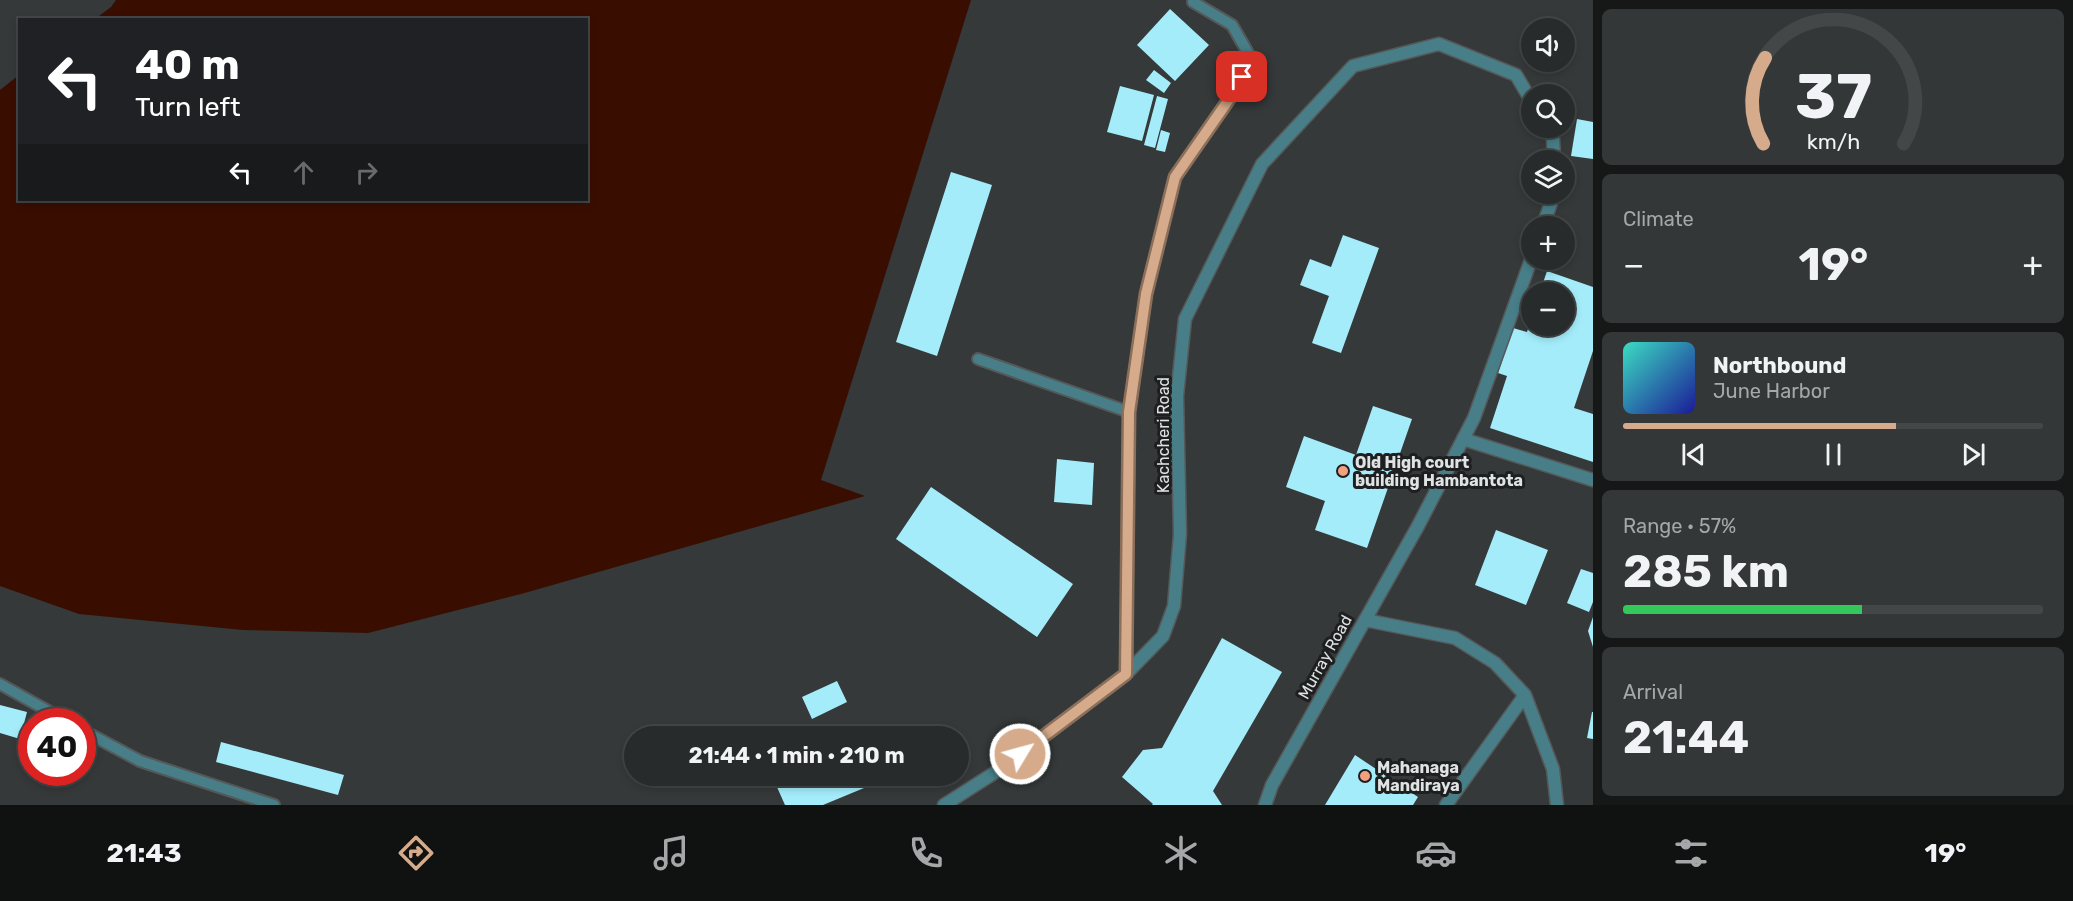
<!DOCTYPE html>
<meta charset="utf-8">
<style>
body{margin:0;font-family:Rubik,sans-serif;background:#343737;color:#f1f3f6;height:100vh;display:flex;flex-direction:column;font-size:22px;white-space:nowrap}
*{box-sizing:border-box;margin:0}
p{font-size:20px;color:#a5a7a9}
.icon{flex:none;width:33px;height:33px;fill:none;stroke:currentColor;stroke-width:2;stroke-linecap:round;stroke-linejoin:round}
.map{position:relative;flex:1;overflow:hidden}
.side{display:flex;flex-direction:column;gap:9px;padding:9px;background:#161818;width:480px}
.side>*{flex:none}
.banner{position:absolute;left:18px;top:18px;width:570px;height:183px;border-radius:0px;box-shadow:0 3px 9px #0003,0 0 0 2px #444747;background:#202124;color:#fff;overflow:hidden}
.tools{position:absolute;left:1521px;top:18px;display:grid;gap:12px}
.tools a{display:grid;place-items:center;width:54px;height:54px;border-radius:50%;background:#282b2b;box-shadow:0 3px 9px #0003,0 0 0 2px #444747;font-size:30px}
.speed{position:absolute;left:18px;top:708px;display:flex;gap:12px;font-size:30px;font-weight:700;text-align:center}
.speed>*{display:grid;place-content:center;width:78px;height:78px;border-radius:50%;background:#282b2b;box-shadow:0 3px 9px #0003,0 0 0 2px #444747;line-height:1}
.speed .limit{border:9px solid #d22;background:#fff;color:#111}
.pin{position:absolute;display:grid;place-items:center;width:51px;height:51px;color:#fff;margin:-26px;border-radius:12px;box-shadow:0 3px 9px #0006}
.me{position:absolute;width:66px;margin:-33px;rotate:53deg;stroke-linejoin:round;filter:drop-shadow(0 0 4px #0008)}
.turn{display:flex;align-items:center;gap:21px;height:126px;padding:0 18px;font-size:27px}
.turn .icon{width:78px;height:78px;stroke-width:2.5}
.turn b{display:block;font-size:42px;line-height:51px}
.lanes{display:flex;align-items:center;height:57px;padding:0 18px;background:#0003;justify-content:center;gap:30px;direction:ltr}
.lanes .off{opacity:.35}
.big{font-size:45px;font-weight:700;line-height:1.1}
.side .card{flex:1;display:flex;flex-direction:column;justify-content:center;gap:9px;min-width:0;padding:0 21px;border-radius:9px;background:#343737}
.side .dial{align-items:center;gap:0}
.dial svg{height:156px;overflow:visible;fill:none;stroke:#444747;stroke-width:7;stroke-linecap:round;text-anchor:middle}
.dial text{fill:#f1f3f6;stroke:none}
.song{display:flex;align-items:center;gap:18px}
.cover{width:72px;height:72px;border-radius:9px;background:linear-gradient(135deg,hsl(170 70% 55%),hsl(240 70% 35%))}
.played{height:6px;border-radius:3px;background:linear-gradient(90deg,#d6ab8b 65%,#444747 65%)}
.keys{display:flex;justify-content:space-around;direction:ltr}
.heat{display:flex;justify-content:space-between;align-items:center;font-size:33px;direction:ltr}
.charge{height:9px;border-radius:4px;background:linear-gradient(90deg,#34c759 57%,#444747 0)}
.trip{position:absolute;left:624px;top:726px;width:345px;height:60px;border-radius:30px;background:#282b2b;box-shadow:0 3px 9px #0003,0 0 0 2px #444747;font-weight:700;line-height:60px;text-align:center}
.tabs{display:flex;height:96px;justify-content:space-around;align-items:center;background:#101111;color:#a5a7a9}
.tabs .icon{width:42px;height:42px}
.tabs .selected{color:#d6ab8b}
.tabs b{font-size:27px;color:#f1f3f6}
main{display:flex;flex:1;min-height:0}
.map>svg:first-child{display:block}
</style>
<main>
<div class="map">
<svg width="1593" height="805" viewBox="0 0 1593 805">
<rect width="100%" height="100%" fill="#353939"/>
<path fill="#390e00" d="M 116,0 L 971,0 L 821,480 L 865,496 L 521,594 L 368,633 L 243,630 L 79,614 L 0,586 L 0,90 L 19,75 L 20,200 L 586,200 L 586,20 L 95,19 L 111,7 Z"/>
<path fill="#a4ecfa" d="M 1170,9 L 1209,45 L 1175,81 L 1137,45 Z
M 1154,70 L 1171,83 L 1164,93 L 1146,80 Z
M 1120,86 L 1154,95 L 1142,141 L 1107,132 Z
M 1157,96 L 1168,99 L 1155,148 L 1144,145 Z
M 1577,119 L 1593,122 L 1593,159 L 1571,156 Z
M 1161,130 L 1170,133 L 1165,152 L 1156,150 Z
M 951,172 L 992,185 L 937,356 L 896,342 Z
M 1343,235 L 1379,248 L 1341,353 L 1312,343 L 1329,296 L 1300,285 L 1310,259 L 1331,267 Z
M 1547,271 L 1593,287 L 1593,351 L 1574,408 L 1593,414 L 1593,462 L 1490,428 L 1507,376 L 1498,373 L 1513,328 L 1527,332 L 1531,319 L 1532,326 L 1564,326 L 1564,292 L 1540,292 Z
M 1373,406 L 1412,419 L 1367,548 L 1315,530 L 1325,501 L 1286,487 L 1304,436 L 1356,455 Z
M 1057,459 L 1094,463 L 1092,505 L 1054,502 Z
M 931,487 L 1073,584 L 1037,637 L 896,539 Z
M 1496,530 L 1548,550 L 1526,605 L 1475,585 Z
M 1581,569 L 1593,573 L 1593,602 L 1589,612 L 1567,603 Z
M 1593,617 L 1593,647 L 1588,631 Z
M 1222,638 L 1282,672 L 1213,791 L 1222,805 L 1152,805 L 1153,804 L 1122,777 L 1143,750 L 1162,748 Z
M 837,681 L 847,702 L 812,719 L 802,697 Z
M 0,705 L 27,712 L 20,739 L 0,733 Z
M 1592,712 L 1593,712 L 1593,739 L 1587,738 Z
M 221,742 L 344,775 L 338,795 L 216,762 Z
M 1355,755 L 1418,797 L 1413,805 L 1325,805 Z
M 772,776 L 893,776 L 823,805 L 785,805 Z"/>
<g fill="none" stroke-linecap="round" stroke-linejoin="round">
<defs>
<path id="service" d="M 978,359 L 1129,412
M 1126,674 L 1129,412 L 1146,294 L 1175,176 L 1232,95 L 1251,58 L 1232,25 L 1193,2
M 0,684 L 68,722
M 82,730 L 140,761 L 274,805"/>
<path id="minor" d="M 1463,439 L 1593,480
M 1365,620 L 1455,638 L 1495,663 L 1525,695 L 1553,769 L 1557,805
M 1446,805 L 1525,695"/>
<path id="tertiary" d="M 1546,128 L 1553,138 L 1554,160
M 1543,226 L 1554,194
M 944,805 L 1002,768 L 1126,674 L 1163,636 L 1174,606 L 1180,534 L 1177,396 L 1185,319 L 1262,164 L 1353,66 L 1439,44 L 1516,75 L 1532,102
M 1265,805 L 1272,785 L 1418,526 L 1474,418 L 1532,257"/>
</defs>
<use href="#service" stroke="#545858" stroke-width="14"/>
<use href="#minor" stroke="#545858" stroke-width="15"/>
<use href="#tertiary" stroke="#545858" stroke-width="15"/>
<use href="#service" stroke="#477e88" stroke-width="10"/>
<use href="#minor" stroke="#477e88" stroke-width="12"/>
<use href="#tertiary" stroke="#477e88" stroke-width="12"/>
</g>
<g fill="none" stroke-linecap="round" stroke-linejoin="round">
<defs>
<path id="route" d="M 1020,754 L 1126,674 L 1129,412 L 1146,294 L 1175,177 L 1232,95 L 1242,77"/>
</defs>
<use href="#route" stroke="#8b6f5a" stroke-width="15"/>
<use href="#route" stroke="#d6ab8b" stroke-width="10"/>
</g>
<g fill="#f2a07f" stroke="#1e1f20" stroke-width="2">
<circle cx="1343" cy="471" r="6"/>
<circle cx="1365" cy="776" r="6"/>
</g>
<g text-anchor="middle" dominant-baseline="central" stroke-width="6" stroke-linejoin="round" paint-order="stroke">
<g font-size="16" fill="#e0e3e3" stroke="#1e1f20">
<text transform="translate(1163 435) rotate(-90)">Kachcheri Road</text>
<text transform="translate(1325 657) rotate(-61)">Murray Road</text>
</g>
<g font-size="16" font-weight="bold" fill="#e0e3e3" stroke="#1e1f20" text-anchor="start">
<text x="1355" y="462">Old High court<tspan x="1355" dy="18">building Hambantota</tspan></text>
<text x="1377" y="767">Mahanaga<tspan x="1377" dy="18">Mandiraya</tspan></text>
</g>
</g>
</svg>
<div class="tools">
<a><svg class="icon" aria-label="sound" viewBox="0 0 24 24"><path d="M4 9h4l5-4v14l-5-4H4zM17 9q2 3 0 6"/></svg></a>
<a><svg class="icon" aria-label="search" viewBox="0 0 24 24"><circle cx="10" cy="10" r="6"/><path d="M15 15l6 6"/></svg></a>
<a><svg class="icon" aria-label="layers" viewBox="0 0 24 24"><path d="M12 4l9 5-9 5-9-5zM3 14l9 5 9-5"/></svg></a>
<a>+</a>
<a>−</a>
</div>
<div class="speed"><div class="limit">40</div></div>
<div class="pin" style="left:1242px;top:77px;background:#d93025"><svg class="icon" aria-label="arrive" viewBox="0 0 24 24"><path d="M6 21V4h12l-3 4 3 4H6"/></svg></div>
<svg class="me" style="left:1020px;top:754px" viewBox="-20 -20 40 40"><circle r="17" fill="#d6ab8b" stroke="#fff" stroke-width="3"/><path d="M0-11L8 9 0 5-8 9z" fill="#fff"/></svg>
<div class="trip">21:44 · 1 min · 210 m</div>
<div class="banner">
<div class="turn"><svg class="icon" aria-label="left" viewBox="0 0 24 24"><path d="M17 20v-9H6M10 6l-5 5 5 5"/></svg><div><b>40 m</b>Turn left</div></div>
<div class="lanes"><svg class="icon" aria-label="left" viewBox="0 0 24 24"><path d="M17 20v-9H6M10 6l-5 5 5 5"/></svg><svg class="icon off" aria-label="ahead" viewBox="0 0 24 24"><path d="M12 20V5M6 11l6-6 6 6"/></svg><svg class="icon off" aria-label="right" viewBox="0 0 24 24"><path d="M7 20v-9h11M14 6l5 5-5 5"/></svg></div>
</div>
</div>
<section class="side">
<div class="card dial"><svg viewBox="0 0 100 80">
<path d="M14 69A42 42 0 1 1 86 69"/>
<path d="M14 69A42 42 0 0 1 15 25" stroke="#d6ab8b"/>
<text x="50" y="56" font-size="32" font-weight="700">37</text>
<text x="50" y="72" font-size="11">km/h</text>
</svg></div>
<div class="card"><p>Climate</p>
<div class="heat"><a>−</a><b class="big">19°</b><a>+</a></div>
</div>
<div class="card">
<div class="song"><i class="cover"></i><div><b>Northbound</b><p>June Harbor</p></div></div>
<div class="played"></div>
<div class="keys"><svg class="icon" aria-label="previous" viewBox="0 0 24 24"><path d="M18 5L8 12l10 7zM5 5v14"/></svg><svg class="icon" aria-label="pause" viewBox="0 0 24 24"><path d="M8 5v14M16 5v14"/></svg><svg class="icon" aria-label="next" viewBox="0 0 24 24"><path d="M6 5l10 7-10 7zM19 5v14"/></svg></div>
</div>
<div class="card"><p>Range · 57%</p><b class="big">285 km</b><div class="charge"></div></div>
<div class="card"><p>Arrival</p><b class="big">21:44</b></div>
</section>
</main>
<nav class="tabs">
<b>21:43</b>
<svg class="icon selected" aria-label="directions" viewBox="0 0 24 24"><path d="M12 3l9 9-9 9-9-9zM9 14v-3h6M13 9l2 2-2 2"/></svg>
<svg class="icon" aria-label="music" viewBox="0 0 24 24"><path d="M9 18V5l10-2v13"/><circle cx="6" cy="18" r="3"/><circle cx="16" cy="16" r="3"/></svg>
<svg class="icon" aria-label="phone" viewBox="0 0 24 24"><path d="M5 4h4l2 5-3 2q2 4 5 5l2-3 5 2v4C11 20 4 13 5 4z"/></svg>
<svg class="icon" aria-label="climate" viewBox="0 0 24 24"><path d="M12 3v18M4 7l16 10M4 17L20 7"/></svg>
<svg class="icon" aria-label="car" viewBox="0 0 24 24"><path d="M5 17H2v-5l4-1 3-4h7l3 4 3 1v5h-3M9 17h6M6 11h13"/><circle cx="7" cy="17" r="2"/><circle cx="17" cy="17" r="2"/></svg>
<svg class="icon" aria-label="filters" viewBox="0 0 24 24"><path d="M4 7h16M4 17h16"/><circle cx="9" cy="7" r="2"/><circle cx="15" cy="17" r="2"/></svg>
<b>19°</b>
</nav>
